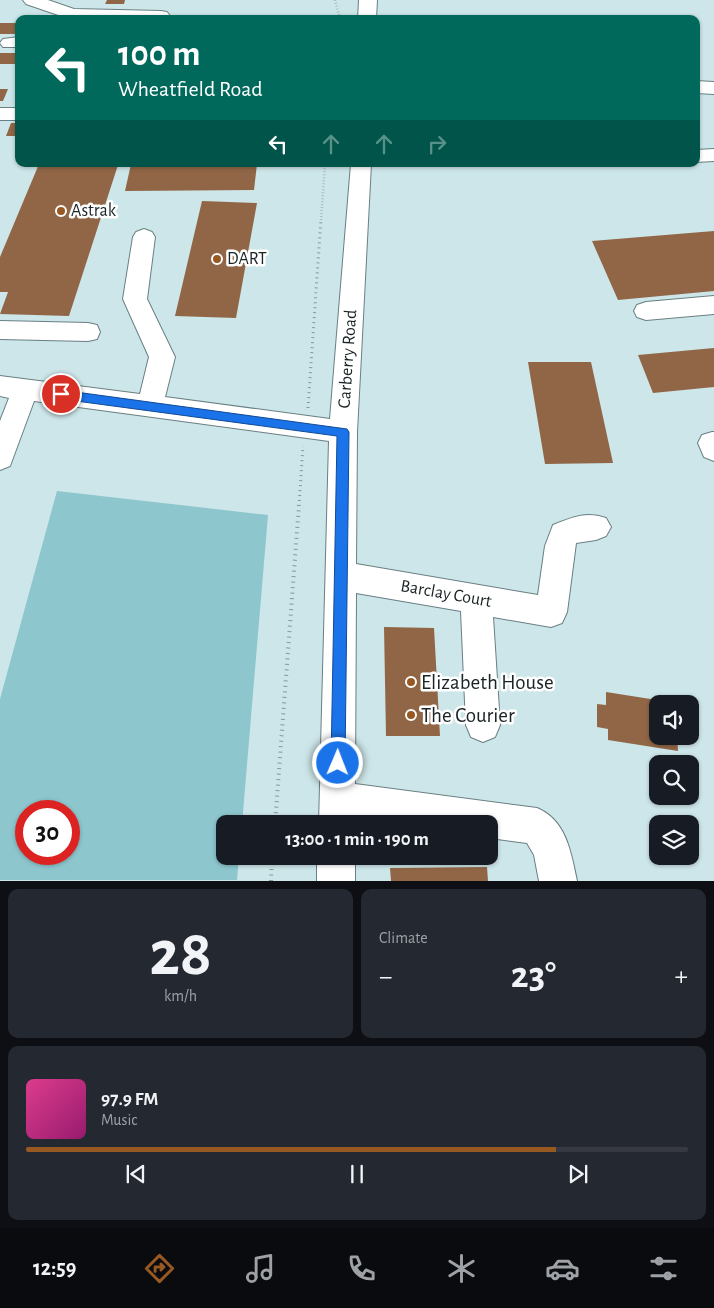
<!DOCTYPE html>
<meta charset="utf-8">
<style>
body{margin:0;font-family:"Alegreya Sans",sans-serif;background:#242831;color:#f1f3f6;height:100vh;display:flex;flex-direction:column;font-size:19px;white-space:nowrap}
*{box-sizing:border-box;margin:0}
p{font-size:16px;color:#9ea1a6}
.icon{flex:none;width:28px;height:28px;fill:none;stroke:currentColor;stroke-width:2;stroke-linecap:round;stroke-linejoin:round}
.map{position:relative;height:881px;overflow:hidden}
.side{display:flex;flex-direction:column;gap:8px;padding:8px;background:#0d0f14;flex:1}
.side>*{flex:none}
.banner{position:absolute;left:15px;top:15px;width:685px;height:152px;border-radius:10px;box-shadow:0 1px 4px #0004;background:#00695c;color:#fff;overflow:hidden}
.fabs{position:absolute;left:649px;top:695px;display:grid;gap:10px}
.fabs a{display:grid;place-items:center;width:50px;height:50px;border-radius:10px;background:#171b24;box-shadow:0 1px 4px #0004;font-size:25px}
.speed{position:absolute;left:15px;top:800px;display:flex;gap:10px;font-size:25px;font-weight:700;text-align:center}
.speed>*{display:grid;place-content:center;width:65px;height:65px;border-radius:50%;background:#171b24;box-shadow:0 1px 4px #0004;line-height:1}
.speed .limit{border:8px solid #d22;background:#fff;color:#111}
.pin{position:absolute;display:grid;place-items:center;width:42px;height:42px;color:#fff;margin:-21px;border:2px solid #fff;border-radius:50%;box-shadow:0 1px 5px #0007}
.me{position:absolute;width:55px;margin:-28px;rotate:1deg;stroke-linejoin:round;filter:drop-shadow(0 0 4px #0008)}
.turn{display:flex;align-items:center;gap:18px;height:105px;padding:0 20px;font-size:22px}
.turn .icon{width:65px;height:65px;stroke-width:2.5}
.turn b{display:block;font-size:35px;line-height:42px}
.lanes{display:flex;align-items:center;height:48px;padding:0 20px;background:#0003;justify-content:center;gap:25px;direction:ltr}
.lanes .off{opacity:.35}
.big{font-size:38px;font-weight:700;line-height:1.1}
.side .tile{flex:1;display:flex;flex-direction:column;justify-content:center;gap:8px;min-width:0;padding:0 18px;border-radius:10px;background:#242831}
.side .dial{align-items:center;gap:0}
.dial b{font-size:65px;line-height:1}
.song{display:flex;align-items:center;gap:15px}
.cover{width:60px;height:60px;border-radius:8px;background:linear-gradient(135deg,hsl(330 70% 55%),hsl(320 70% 35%))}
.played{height:5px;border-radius:2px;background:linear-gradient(90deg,#985821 80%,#363941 80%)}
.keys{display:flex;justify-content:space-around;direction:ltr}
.heat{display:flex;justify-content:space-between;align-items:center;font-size:28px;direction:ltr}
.side .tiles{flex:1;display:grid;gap:8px;grid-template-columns:1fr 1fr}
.tile:last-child{grid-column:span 2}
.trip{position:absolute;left:216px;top:815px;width:282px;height:50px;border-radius:10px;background:#171b24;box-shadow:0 1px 4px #0004;font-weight:700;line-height:50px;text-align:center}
.tabs{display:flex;height:80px;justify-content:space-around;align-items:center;background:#090b0e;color:#9ea1a6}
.tabs .icon{width:35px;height:35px}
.tabs .active{color:#985821}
.tabs b{font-size:22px;color:#f1f3f6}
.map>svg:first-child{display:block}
</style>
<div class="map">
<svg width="714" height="881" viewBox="0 0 714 881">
<rect width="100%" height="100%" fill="#cde6e9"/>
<path fill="#8dc6cd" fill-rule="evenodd" d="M 57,491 L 268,515 L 242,824 L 225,824 L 225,856 L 239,856 L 237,880 L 0,880 L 0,699 ZM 26,811 L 69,811 L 69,854 L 26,854 Z"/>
<path fill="#916646" d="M 107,0 L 125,0 L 124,4 L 105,4 Z
M 0,23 L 19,23 L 19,34 L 0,34 Z
M 0,53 L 19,53 L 19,64 L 0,64 Z
M 0,89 L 8,89 L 3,101 L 0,101 Z
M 11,123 L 19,123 L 19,136 L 6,136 Z
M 39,164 L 118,165 L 69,316 L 0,314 L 8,292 L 0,292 L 0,257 Z
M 131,164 L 257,164 L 254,190 L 125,191 Z
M 202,201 L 257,203 L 236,318 L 175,316 Z
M 714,231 L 714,291 L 618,300 L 592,241 Z
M 714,348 L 714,387 L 653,393 L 638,355 Z
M 528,362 L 591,362 L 613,463 L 545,464 Z
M 384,627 L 434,628 L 440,736 L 386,736 Z
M 606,692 L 676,703 L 658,704 L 658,736 L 677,736 L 678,751 L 608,740 L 608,729 L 597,727 L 597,704 L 606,705 Z
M 487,867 L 488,881 L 391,881 L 390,868 Z"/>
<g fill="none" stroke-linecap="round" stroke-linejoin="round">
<defs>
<path id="minor" d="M 23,0 L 48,0 L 74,9 L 161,11 L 167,12 L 170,16 L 168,19 L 70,19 L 26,4 Z
M 359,0 L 377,0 L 376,19 L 358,19 Z
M 19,37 L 19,47 L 3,47 L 0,43 L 3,39 Z
M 696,81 L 714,82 L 714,94 L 696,93 Z
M 0,108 L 19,108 L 19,120 L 0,120 Z
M 714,149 L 714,161 L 696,162 L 696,150 Z
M 351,164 L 371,164 L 357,432 L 356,564 L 538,595 L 545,546 L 553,525 C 572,517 587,511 606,518 L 611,527 L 606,536 L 596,540 L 576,543 L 567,612 L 562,623 L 551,627 L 493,617 L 500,725 L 495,737 L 483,742 L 471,737 L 466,725 L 461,611 L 356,593 L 355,784 L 537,808 C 566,820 571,852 577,881 L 539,881 L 534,855 L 527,843 L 490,838 L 490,824 L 380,824 L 355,820 L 355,824 L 319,824 L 329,441 L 34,401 L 10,466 L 0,470 L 0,421 L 9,398 L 0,396 L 0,376 L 140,394 L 149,357 L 123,299 L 133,237 L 136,232 L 144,229 L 152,232 L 155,237 L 147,299 L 175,357 L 165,397 L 330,419 Z
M 714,296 L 714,314 L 646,320 L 637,317 L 634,311 L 637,305 L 646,302 Z
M 0,321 L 88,323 L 97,325 L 100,332 L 97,339 L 88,341 L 0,339 Z
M 712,432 L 714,432 L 714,461 L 704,457 L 698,443 L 702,435 Z
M 317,856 L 355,856 L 355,881 L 317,881 Z"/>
</defs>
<use href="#minor" stroke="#697f83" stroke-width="2"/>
<path stroke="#86989a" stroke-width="2.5" stroke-dasharray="0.5 2.5" stroke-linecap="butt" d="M 335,0 L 340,19
M 321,220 L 325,164"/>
<path stroke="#86989a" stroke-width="3" stroke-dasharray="1 4" stroke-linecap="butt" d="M 308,408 L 321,219
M 299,506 L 303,446"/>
<path stroke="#86989a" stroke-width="4" stroke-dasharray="1 4.5" stroke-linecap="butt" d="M 275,824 L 299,505
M 271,881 L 272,856"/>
<use href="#minor" fill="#fff" fill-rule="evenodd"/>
</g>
<path fill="#1a73e8" stroke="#114b97" d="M 61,390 L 347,429 L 349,432 L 345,763 L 343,768 L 338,770 L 333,768 L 331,763 L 337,436 L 61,399 L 55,394 Z"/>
<g fill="#985821" stroke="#fff" stroke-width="2">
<circle cx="61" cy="211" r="5"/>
<circle cx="217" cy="259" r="5"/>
<circle cx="411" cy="682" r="5"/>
<circle cx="411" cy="715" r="5"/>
</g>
<g text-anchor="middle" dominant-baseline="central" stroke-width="5" stroke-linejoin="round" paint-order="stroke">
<g font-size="18" fill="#1a2324" stroke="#fff" text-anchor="start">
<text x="71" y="211">Astrak</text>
<text x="227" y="259">DART</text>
</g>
<g font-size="18" fill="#1a2324" stroke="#fff">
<text transform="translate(348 359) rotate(-86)">Carberry Road</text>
<text transform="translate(446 594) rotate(10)">Barclay Court</text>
</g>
<g font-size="21" fill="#1a2324" stroke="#fff" text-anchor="start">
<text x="421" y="682">Elizabeth House</text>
<text x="421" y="715">The Courier</text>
</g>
</g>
</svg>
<div class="fabs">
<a><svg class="icon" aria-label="sound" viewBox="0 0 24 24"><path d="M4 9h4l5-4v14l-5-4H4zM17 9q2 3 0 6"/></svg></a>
<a><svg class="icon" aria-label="search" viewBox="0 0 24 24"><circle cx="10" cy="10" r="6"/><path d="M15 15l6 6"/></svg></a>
<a><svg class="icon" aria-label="layers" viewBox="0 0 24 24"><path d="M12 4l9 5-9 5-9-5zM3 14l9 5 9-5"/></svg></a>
</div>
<div class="speed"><div class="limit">30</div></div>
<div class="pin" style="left:61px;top:394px;background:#d93025"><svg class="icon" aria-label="arrive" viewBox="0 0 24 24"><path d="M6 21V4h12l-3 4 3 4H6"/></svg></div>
<svg class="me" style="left:338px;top:763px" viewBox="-20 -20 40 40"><circle r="17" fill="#1a73e8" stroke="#fff" stroke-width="3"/><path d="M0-11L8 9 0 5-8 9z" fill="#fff"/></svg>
<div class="trip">13:00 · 1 min · 190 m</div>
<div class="banner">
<div class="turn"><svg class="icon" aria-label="left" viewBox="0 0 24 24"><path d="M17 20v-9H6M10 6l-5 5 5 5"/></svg><div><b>100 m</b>Wheatfield Road</div></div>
<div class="lanes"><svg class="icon" aria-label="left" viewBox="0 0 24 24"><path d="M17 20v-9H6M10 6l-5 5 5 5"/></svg><svg class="icon off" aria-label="ahead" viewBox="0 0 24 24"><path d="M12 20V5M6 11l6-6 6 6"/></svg><svg class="icon off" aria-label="ahead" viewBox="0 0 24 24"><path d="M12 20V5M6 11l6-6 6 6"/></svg><svg class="icon off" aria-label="right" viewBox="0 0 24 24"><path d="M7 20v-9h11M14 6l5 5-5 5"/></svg></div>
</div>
</div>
<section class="side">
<div class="tiles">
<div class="tile dial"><b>28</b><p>km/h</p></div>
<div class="tile"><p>Climate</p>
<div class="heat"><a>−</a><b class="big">23°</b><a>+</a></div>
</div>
<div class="tile">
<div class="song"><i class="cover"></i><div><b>97.9 FM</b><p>Music</p></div></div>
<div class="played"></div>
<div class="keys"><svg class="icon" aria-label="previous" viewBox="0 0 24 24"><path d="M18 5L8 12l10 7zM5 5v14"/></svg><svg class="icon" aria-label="pause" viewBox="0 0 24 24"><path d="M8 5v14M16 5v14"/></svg><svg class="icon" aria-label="next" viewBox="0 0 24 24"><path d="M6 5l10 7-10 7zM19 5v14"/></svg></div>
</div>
</div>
</section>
<nav class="tabs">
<b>12:59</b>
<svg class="icon active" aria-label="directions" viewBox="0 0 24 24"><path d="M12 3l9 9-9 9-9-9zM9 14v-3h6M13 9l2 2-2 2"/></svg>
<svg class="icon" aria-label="music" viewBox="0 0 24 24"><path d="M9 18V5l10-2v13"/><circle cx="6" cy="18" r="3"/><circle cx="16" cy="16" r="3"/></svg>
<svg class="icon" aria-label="phone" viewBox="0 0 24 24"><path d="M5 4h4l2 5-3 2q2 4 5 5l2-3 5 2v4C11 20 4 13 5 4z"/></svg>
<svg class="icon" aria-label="climate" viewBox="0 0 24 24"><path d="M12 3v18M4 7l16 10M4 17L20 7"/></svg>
<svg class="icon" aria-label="car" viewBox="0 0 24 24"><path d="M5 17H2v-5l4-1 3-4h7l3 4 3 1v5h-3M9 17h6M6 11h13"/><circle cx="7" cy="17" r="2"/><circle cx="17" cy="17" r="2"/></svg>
<svg class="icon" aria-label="filters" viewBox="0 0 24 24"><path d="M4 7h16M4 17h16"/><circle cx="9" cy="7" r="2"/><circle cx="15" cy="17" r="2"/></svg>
</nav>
